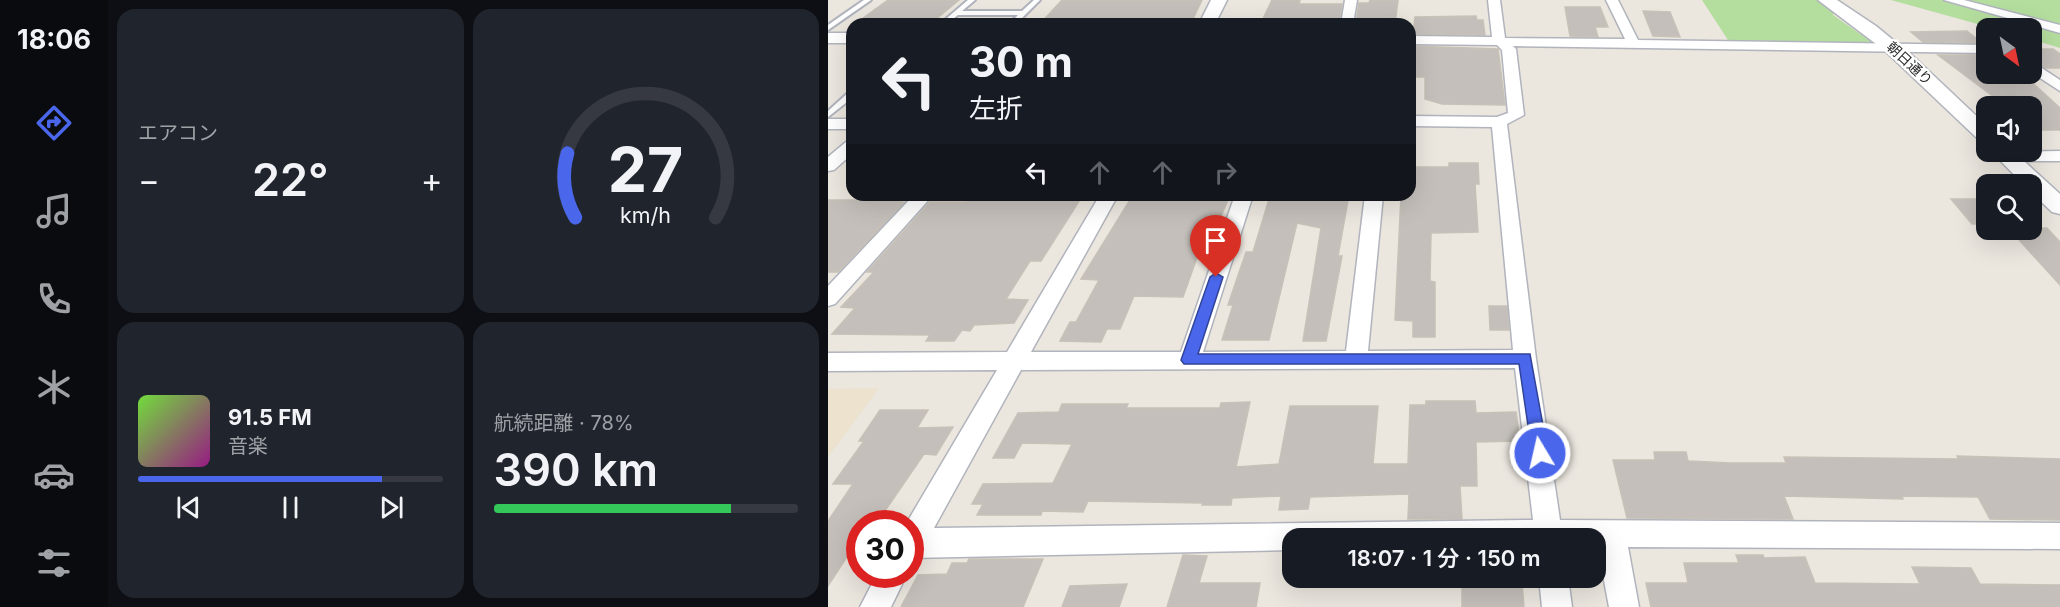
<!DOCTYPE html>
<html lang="ja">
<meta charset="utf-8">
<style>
body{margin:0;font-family:Inter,"Noto Sans JP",sans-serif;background:#20242c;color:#f1f3f6;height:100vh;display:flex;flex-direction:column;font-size:22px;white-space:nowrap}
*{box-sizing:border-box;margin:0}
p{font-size:20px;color:#9ea1a6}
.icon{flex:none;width:33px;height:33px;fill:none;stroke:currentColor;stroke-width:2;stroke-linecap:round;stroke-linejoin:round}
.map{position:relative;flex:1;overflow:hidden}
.panel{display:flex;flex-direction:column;gap:9px;padding:9px;background:#0d0f14;width:720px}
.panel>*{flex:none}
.hud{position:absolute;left:18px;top:18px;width:570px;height:183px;border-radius:18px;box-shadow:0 6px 24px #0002;background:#171b24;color:#f1f3f6;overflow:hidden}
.needle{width:39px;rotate:147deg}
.controls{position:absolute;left:1148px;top:18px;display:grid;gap:12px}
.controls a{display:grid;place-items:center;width:66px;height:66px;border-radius:12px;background:#171b24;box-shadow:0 6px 24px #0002;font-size:30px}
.speed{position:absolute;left:18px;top:510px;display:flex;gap:12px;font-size:30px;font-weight:700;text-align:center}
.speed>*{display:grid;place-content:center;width:78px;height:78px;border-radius:50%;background:#171b24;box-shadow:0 6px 24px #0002;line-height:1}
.speed .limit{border:9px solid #d22;background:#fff;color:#111}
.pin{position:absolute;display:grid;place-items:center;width:51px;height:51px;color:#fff;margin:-62px -26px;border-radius:50% 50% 50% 0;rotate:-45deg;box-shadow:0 0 6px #0007}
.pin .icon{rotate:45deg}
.me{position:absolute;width:66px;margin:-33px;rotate:351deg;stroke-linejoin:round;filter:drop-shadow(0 0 4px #0008)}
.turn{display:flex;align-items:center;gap:21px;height:126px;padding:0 24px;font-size:27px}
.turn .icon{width:78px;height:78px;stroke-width:2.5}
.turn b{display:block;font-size:42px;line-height:51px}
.lanes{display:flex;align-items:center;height:57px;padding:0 24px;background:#0003;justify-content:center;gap:30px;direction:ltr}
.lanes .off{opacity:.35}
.big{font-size:45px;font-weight:600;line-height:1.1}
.panel .widget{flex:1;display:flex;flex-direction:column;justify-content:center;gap:9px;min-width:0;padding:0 21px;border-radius:18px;background:#20242c}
.panel .dial{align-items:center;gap:0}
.dial svg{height:156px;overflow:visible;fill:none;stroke:#363941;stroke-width:7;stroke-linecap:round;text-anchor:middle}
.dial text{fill:#f1f3f6;stroke:none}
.song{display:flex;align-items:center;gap:18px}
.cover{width:72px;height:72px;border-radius:9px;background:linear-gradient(135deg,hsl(100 70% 55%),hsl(310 70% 35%))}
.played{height:6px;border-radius:3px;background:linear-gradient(90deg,#4a67ec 80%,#363941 80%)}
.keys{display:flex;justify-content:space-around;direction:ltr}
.heat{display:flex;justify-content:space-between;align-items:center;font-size:33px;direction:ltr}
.charge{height:9px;border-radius:4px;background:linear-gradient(90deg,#34c759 78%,#363941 0)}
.panel .tiles{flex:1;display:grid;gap:9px;grid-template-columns:repeat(2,1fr)}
.trip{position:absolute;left:454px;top:528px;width:324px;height:60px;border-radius:18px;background:#171b24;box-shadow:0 6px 24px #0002;font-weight:600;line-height:60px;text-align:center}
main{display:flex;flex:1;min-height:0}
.tab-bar{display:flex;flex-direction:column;width:108px;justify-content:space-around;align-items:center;background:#090b0e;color:#9ea1a6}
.tab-bar .icon{width:42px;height:42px}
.tab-bar .current{color:#4a67ec}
.tab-bar b{font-size:27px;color:#f1f3f6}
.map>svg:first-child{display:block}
</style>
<main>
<nav class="tab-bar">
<b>18:06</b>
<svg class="icon current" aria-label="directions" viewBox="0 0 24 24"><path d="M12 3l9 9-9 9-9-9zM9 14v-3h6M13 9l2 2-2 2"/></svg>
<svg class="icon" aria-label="music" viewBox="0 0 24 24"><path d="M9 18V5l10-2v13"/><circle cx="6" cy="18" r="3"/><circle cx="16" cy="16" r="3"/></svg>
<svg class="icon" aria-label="phone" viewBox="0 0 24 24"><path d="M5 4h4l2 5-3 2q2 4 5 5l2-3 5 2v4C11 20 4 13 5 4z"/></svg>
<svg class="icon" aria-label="climate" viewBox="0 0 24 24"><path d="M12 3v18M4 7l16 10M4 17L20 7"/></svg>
<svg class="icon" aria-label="car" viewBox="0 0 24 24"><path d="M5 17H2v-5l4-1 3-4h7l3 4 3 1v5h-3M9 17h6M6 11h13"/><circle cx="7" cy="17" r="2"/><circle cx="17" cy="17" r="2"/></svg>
<svg class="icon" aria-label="filters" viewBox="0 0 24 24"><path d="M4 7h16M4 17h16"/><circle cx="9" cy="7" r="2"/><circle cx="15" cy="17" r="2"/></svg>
</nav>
<section class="panel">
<div class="tiles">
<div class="widget"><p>エアコン</p>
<div class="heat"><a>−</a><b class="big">22°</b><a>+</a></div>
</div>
<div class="widget dial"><svg viewBox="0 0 100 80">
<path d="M14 69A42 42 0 1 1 86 69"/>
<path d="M14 69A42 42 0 0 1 10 36" stroke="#4a67ec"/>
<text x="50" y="56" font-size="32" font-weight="700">27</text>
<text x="50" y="72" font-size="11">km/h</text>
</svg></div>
<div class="widget">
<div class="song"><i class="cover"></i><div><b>91.5 FM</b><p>音楽</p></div></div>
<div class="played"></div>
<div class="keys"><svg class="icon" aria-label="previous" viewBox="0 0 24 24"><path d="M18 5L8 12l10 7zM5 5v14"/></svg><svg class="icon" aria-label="pause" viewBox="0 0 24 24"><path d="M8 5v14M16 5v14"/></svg><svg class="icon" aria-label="next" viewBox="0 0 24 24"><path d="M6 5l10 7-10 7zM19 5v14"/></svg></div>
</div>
<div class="widget"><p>航続距離 · 78%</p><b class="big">390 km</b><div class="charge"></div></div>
</div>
</section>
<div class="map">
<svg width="1232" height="607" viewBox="0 0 1232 607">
<rect width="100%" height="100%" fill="#ebe6de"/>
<path fill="#ece2ce" d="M 51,388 L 0,457 L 0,389 Z"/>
<path fill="#b4de9e" d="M 874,0 L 1005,0 L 1005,15 L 1045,43 L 900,40 Z
M 1063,0 L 1232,0 L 1232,48 L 1203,39 L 1203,28 L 1164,28 Z"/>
<path fill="#c4bfba" stroke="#c7c1b7" stroke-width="1.5" d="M 60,0 L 131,0 L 102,24 L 27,24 Z
M 234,0 L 374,0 L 364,21 L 358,24 L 212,24 Z
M 444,0 L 472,0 L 471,4 L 514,4 L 511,23 L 433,23 Z
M 542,0 L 570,0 L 567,24 L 528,23 L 531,3 L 541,3 Z
M 737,7 L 772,7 L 780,27 L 767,27 L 770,37 L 742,36 Z
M 815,11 L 842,12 L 852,37 L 825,36 Z
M 648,16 L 649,20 L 655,20 L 657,35 L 585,34 L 587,17 Z
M 1139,31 L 1154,43 L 1095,42 L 1083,32 Z
M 583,46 L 670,49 L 677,105 L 614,104 L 597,99 L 597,77 L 582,77 Z
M 1203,49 L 1225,49 L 1232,54 L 1232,68 L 1217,68 L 1203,59 Z
M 1110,55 L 1158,55 L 1158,74 L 1202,74 L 1205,76 L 1197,76 L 1232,108 L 1232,130 L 1203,130 L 1203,106 L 1178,106 Z
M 621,163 L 650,163 L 651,184 L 647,184 L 650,232 L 603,233 L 602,281 L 607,282 L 607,337 L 585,337 L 585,321 L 567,320 L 573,195 L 582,195 L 582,167 L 621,167 Z
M 37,195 L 77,195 L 71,202 L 77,202 L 10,272 L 0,272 L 0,200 L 31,200 Z
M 189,195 L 255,195 L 213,261 L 202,261 L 178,299 L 200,300 L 186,323 L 146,325 L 142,331 L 134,330 L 126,341 L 98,341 L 102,335 L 4,334 L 27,308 L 13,307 L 46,272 L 39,272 L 102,202 L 138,202 Z
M 305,195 L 402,195 L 385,235 L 377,235 L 355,297 L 306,296 L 292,329 L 279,329 L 273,342 L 232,341 L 242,322 L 248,322 L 271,280 L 253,279 Z
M 489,195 L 521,195 L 510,256 L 514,256 L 498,341 L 475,341 L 493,228 L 469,223 L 441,340 L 394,340 L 405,305 L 400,305 L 418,252 L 425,252 L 441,199 L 488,199 Z
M 1123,199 L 1158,199 L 1158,224 L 1144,224 Z
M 1219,228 L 1232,242 L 1232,285 L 1182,230 Z
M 661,306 L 679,306 L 681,330 L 662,330 Z
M 598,401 L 647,401 L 648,413 L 688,412 L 692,441 L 648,442 L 649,486 L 632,486 L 634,519 L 580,519 L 581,494 L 482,497 L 480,509 L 451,510 L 453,496 L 404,498 L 403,505 L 374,505 L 375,503 L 260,501 L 255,512 L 214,511 L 213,515 L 149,515 L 155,504 L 144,504 L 155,484 L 225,483 L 244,444 L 194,443 L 186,458 L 165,458 L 190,413 L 231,412 L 234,404 L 300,404 L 298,408 L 392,408 L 393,403 L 422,402 L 408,467 L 451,464 L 462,406 L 550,406 L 545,464 L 580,464 L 582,405 L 598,405 Z
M 52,410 L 100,410 L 89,428 L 125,427 L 108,455 L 96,454 L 48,524 L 32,524 L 32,537 L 0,586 L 0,521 L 25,484 L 5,484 L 36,441 L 31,441 Z
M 826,452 L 858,452 L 860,461 L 903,463 L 958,463 L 956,457 L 1131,459 L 1129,456 L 1232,459 L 1232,520 L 1162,519 L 1150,497 L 1074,496 L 1075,499 L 956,496 L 965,519 L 799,518 L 785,460 L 827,460 Z
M 355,555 L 379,556 L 371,583 L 432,583 L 428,607 L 339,607 Z
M 908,555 L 935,555 L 936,558 L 977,557 L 987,583 L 1092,584 L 1084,567 L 1143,568 L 1152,584 L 1232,585 L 1232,607 L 823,607 L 818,583 L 860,583 L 856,563 L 911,563 Z
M 141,559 L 215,559 L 195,607 L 73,607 L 90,575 L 119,574 L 124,563 L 139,563 Z
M 634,583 L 694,583 L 696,607 L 634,607 Z
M 299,584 L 291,607 L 234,607 L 242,586 Z"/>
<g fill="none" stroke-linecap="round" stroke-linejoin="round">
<defs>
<path id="service" d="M 36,0 L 43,0 L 0,30 L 0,25 Z
M 140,0 L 147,0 L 134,11 L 194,11 L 206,0 L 212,0 L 188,24 L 181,24 L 190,15 L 130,15 L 119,24 L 112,24 Z
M 21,92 L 24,92 L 24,98 L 0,117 L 0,111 Z"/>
<path id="minor" d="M 517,0 L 529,0 L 525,24 L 513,24 Z
M 660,0 L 672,0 L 677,38 L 797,39 L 778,0 L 790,0 L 810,40 L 1158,45 L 1158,53 L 685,46 L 688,49 L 696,115 L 679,124 L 708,359 L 732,520 L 1232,523 L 1232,549 L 800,547 L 811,607 L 781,607 L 768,538 L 465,538 L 465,550 L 82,558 L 82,524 L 78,524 L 169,370 L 0,371 L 0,353 L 179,352 L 272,195 L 290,195 L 203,352 L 353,352 L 407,195 L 425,195 L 375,352 L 518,351 L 537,195 L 555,195 L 540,351 L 685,350 L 664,127 L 582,126 L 582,116 L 669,117 L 680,113 L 674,50 L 669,45 L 582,44 L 582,36 L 664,37 ZM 687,368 L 705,520 L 106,528 L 193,370 Z
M 1116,0 L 1136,0 L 1232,25 L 1232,33 Z
M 1203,61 L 1232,80 L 1232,91 L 1203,72 Z
M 0,119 L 24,119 L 24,129 L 0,129 Z
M 24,140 L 24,154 L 6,170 L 0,171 L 0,157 L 18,142 Z
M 1232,151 L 1232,161 L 1179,161 L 1171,156 L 1177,152 Z
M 86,195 L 105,195 L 7,304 L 0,306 L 0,286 Z
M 49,574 L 79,574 L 63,607 L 32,607 Z
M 711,578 L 740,578 L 744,607 L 714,607 Z"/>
<path id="tertiary" d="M 383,0 L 399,0 L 387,24 L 371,24 Z
M 990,0 L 1009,0 L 1048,26 L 1088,59 L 1158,125 L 1158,142 L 1151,140 L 1056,50 Z
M 0,33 L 24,33 L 24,43 L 0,43 Z
M 1164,152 L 1186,152 L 1232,194 L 1232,214 L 1224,212 L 1203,192 L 1203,184 L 1195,184 Z"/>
</defs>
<use href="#service" stroke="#b1b4bd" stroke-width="4"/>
<use href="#minor" stroke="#b1b4bd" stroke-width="3"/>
<use href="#tertiary" stroke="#b1b4bd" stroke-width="3"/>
<use href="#service" fill="#fff" fill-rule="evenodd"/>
<use href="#minor" fill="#fff" fill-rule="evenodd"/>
<use href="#tertiary" fill="#fff" fill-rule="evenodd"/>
</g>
<path fill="#4a67ec" stroke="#304399" stroke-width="1.5" d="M 388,273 L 395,277 L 370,354 L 702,354 L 720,453 L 718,458 L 712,460 L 706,458 L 704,453 L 691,364 L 356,364 L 353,360 L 382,277 Z"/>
<g text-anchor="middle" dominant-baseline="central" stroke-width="4.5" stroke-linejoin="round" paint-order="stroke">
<g font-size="14" fill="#2b2b2b" stroke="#fff">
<text transform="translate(1082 63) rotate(43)">朝日通り</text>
</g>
</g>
</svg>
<div class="controls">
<a><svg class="needle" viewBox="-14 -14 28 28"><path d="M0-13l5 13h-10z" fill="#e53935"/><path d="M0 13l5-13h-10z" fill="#9ea1a6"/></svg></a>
<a><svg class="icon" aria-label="sound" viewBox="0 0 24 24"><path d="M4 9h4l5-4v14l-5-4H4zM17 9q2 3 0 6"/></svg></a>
<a><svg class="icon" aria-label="search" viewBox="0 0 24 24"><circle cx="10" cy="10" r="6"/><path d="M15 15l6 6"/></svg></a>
</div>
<div class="speed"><div class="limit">30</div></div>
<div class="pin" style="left:388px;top:277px;background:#d93025"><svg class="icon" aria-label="arrive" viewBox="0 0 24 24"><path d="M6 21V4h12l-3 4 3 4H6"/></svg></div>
<svg class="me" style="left:712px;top:453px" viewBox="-20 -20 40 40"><circle r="17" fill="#4a67ec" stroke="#fff" stroke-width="3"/><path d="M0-11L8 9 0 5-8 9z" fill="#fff"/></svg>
<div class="trip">18:07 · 1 分 · 150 m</div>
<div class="hud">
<div class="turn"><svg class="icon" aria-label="left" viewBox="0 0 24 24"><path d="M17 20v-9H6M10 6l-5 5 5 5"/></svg><div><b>30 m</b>左折</div></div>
<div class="lanes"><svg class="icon" aria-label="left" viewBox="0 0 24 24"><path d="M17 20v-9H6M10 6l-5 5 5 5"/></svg><svg class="icon off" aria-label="ahead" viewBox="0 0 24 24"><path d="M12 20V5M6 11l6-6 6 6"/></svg><svg class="icon off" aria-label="ahead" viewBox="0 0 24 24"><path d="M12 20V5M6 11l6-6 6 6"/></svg><svg class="icon off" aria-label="right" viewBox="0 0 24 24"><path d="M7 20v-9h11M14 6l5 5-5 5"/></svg></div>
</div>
</div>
</main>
